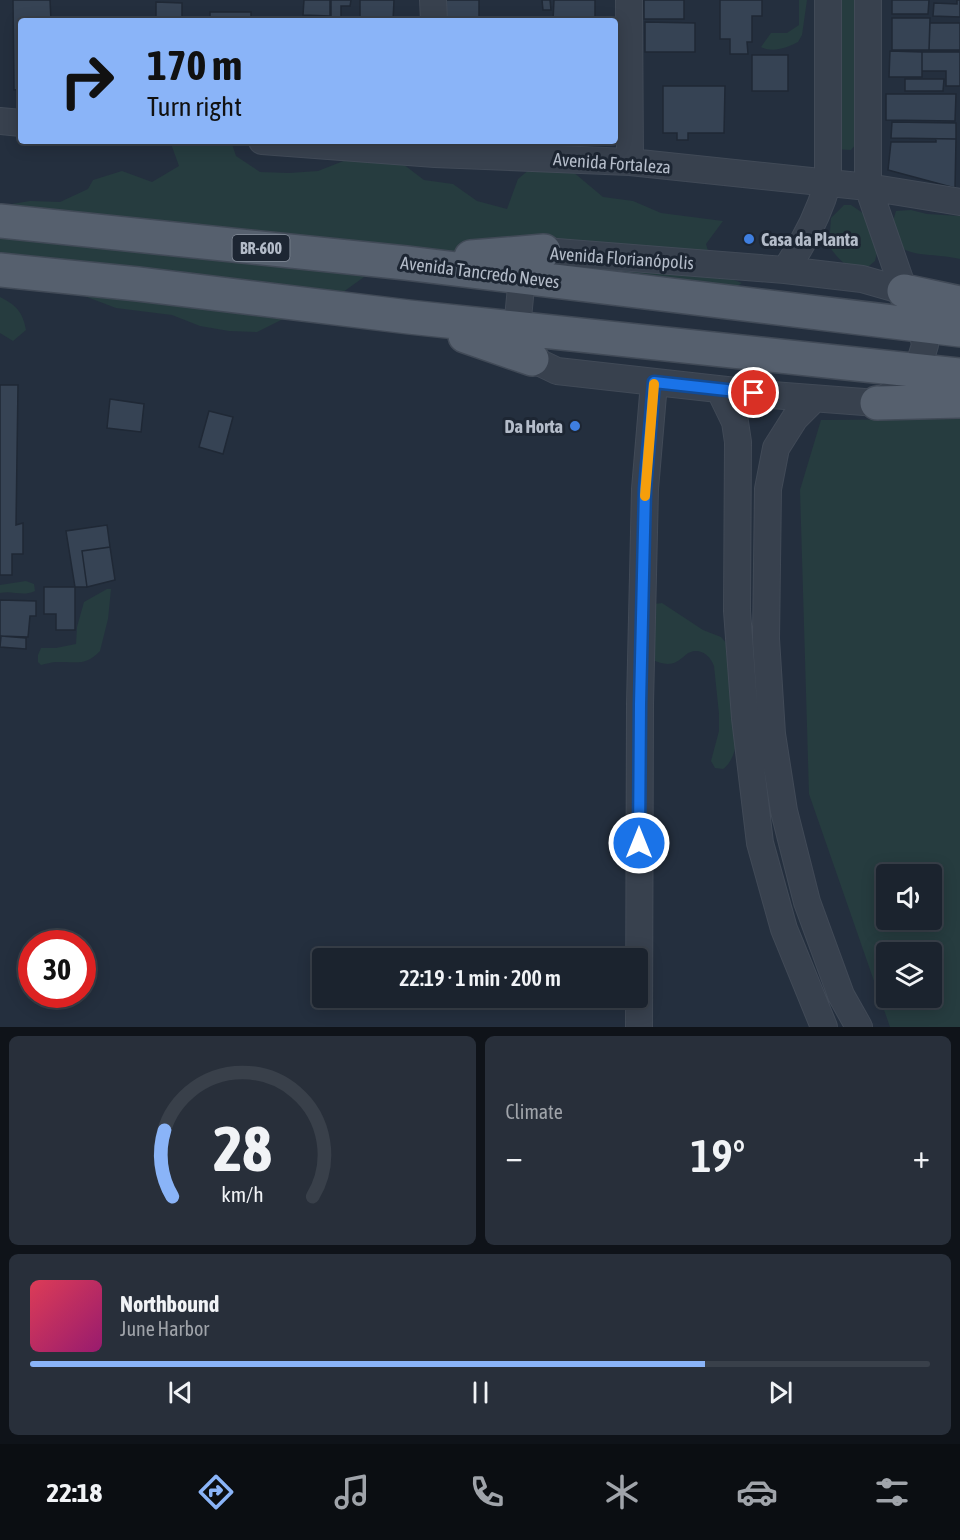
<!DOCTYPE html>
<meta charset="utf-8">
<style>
body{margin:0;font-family:"Asap Condensed",sans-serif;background:#282f3a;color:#f1f3f6;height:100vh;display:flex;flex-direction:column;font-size:22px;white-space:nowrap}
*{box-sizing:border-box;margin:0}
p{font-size:20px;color:#a0a4aa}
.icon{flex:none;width:33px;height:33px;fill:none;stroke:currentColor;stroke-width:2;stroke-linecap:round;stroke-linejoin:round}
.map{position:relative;height:1027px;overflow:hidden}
.panel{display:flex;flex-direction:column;gap:9px;padding:9px;background:#0f1319;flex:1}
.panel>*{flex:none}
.banner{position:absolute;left:18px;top:18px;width:600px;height:126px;border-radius:6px;box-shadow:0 3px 15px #0003,0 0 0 2px #39404a;background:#8ab4f8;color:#111;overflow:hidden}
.controls{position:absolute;left:876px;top:864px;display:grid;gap:12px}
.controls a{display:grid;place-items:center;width:66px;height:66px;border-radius:6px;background:#1b232e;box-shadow:0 3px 15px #0003,0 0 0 2px #39404a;font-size:30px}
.speed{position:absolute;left:18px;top:930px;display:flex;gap:12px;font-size:30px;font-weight:700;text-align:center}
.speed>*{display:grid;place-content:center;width:78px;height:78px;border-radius:50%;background:#1b232e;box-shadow:0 3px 15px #0003,0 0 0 2px #39404a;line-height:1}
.speed .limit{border:9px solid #d22;background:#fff;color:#111}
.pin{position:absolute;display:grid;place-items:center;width:51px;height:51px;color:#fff;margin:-26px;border:3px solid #fff;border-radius:50%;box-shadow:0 2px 6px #0007}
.me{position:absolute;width:66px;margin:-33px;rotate:0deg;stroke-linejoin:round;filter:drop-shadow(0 0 4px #0008)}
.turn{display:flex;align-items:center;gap:21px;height:126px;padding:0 30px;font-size:27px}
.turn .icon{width:78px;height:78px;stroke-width:2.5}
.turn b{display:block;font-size:42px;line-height:51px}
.big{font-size:45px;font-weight:600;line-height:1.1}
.panel .card{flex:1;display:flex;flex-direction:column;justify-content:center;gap:9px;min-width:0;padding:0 21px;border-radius:9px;background:#282f3a}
.panel .dial{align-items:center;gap:0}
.dial svg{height:156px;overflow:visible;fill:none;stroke:#39404a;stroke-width:7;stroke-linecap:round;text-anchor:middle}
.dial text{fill:#f1f3f6;stroke:none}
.song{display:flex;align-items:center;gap:18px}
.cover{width:72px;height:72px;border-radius:9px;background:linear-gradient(135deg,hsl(350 70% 55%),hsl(320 70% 35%))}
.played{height:6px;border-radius:3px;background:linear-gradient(90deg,#8ab4f8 75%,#39404a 75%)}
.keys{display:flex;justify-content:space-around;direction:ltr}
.heat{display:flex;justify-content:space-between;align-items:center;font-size:33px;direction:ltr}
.panel .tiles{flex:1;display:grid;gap:9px;grid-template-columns:1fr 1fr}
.card:last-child{grid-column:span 2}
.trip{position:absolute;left:312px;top:948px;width:336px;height:60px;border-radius:6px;background:#1b232e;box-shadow:0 3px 15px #0003,0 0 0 2px #39404a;font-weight:600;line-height:60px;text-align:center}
.menu{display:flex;height:96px;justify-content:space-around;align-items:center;background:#0b0e12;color:#a0a4aa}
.menu .icon{width:42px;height:42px}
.menu .selected{color:#8ab4f8}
.menu b{font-size:27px;color:#f1f3f6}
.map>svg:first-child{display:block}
</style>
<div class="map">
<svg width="960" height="1027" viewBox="0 0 960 1027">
<rect width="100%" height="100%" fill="#242f3e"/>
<path fill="#263c3f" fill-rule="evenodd" d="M 799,0 L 807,0 L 802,35 L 798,42 C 786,48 773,53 761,47 L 771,33 L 787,33 L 799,25 Z
M 835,0 L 858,0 L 856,144 L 851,150 L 836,149 Z
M 170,141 L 231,141 L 236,156 L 260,172 L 289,173 L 318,171 L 346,160 L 369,141 L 463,141 L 463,144 L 395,158 L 424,180 L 453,184 L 477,201 L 507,209 L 518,179 L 537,163 L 566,166 L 603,197 L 633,201 L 661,213 L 723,221 L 706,244 L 715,273 L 742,283 L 716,298 L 689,284 L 660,276 L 629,281 L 393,273 L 364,277 L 339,295 L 309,306 L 257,332 L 229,331 L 200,326 L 172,315 L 116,308 L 50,283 L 0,280 L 0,206 L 30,201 L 60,202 L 88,189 L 93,180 L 122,171 L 152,182 L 179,166 Z
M 844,205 L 851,205 L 870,218 L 879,245 L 875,261 L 863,271 C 848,270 837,258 829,246 L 831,218 Z
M 911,210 L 927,214 L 960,216 L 960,259 C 928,251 879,263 896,211 Z
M 0,297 C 16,305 23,312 26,330 L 13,341 L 0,333 Z
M 960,419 L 960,1027 L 890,1027 L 809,794 L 800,490 L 821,420 ZM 886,874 L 932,874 L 932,920 L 886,920 ZM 886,952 L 932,952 L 932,998 L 886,998 Z
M 26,581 L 34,584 L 35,591 C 22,597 13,590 0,593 L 0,585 Z
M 107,589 L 111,589 L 108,619 L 100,651 C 85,667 76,661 57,662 C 51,662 46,664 41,665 L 38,662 L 38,655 L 41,648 L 56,648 L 76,644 L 77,627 L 84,602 Z
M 662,603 L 703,630 L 721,637 L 728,645 C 732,676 750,750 723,769 L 715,768 L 711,761 L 719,731 L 719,714 L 714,666 C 710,655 700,647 688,653 C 684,656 680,660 676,662 C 668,666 660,663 653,660 L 654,604 Z"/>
<path fill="#364354" stroke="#1f2835" stroke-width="1.5" d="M 13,0 L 50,0 L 51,21 L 21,21 L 21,89 L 14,90 Z
M 304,0 L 330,0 L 330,16 L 303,15 Z
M 331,0 L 351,0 L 350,6 L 341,6 L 341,21 L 331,21 Z
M 360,0 L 394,0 L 393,21 L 360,21 Z
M 446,0 L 479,0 L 479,21 L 446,21 Z
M 542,0 L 550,0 L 551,10 L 543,10 Z
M 554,0 L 595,0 L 595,21 L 553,21 Z
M 644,0 L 684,0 L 684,19 L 644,19 Z
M 720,0 L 762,0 L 762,16 L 752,16 L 752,42 L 747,42 L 748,54 L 730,54 L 730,39 L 720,39 Z
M 892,0 L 929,0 L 928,14 L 892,14 Z
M 957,0 L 960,0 L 960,17 L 933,16 L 934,3 L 957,4 Z
M 156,2 L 182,3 L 182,20 L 209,21 L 156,21 Z
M 210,12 L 251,12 L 251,21 L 210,21 Z
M 892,18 L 930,18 L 929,50 L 892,50 Z
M 645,22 L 695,23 L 695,52 L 645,52 Z
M 930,23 L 960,23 L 960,50 L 929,50 Z
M 890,51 L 922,52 L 922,77 L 889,77 Z
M 922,52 L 960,52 L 960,86 L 946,86 L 946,71 L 922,71 Z
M 752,55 L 788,55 L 788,91 L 752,91 Z
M 905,79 L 944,79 L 943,91 L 905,91 Z
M 663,86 L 725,86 L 724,133 L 688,133 L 688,140 L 677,140 L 677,133 L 663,133 Z
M 886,94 L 956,94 L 955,121 L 886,120 Z
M 892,122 L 956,123 L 956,139 L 891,138 Z
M 936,139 L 956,139 L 955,188 L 888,170 L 891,142 L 936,142 Z
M 0,385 L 18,385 L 16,525 L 23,523 L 23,554 L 12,554 L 12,575 L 0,575 Z
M 110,399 L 144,404 L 141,432 L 107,428 Z
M 209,411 L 233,417 L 223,454 L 199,447 Z
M 107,525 L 110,547 L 82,551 L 87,587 L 75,587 L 66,531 Z
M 110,547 L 115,580 L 87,587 L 82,551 Z
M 44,587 L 75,587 L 75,630 L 56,630 L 56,614 L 44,614 Z
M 0,600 L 36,601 L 36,616 L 30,616 L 28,637 L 0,636 Z
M 1,636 L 26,638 L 26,649 L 0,647 Z"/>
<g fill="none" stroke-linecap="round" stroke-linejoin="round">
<defs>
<path id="minor" d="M 433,0 L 434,21
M 629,0 L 630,162
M 868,0 L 868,187 L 904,291 L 921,325 L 925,345 L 917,371 L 899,389 L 877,403 L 772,395 L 557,371 L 532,359 L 517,328 L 522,277 L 544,251 L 785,270 L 862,279 L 904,291
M 0,121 L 21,123
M 262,141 L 435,154 L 630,162 L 868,187 L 960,202
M 785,270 C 804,243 819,214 828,182 L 828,0
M 719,389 L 735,422 L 738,442 L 737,611 L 745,718 L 760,843 L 784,929 L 824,1027
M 814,399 L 795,418 L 776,448 L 768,489 L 766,639 L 772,734 L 784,811 L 807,902 L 841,995 L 859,1027
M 639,1027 L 640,704 L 645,489 L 654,383"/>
<path id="major" d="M 0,221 L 406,263 L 960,330
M 471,257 L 544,251
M 0,270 L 138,284 L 409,317 L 960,375
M 904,291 L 960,303
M 465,336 L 532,359
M 877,403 L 960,401"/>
</defs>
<use href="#minor" stroke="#414a57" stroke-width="28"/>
<use href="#major" stroke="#414a57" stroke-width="36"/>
<use href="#minor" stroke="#38414e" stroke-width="26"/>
<use href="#major" stroke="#56606e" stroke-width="33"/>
</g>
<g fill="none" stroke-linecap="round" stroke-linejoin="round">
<defs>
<path id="route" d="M 639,843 L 640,704 L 645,489 L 654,382 L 754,393"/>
</defs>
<use href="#route" stroke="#114b97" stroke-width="15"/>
<use href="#route" stroke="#1a73e8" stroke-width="10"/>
<path stroke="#f59e0b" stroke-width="10" d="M 645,496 L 654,384"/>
</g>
<g fill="#3f7fe0" stroke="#1d2633" stroke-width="2">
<circle cx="749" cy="239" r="6"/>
<circle cx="575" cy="426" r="6"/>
</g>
<g text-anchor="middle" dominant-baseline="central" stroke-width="6" stroke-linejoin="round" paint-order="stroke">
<rect fill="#1d2633" stroke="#878f9c" stroke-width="1.5" x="232.5" y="235" width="57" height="26" rx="4.5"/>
<g font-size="16" font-weight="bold" fill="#b4bcc9">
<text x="261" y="248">BR-600</text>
</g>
<g font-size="18" fill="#b4bcc9" stroke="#1d2633">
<text transform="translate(612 163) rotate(4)">Avenida Fortaleza</text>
<text transform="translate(622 258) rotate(4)">Avenida Florianópolis</text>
<text transform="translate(480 272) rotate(7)">Avenida Tancredo Neves</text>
</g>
<g font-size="18" font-weight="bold" fill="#b4bcc9" stroke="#1d2633" text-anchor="start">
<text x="761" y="239">Casa da Planta</text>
<text x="563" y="426" text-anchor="end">Da Horta</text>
</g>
</g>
</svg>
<div class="controls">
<a><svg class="icon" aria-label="sound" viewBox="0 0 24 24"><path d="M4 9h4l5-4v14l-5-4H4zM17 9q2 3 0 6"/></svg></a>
<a><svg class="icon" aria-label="layers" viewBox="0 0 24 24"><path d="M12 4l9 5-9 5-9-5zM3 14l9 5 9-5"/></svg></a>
</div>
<div class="speed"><div class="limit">30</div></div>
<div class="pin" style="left:754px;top:393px;background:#d93025"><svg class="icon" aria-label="arrive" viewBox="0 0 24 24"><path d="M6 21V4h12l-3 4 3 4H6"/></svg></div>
<svg class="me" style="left:639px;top:843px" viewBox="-20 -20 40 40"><circle r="17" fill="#1a73e8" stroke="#fff" stroke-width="3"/><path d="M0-11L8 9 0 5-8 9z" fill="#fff"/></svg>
<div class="trip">22:19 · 1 min · 200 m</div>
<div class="banner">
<div class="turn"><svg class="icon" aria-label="right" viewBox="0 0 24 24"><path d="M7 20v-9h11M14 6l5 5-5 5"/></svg><div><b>170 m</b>Turn right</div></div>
</div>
</div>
<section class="panel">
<div class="tiles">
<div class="card dial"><svg viewBox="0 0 100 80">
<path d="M14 69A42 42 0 1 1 86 69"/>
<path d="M14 69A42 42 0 0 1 10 35" stroke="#8ab4f8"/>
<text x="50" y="56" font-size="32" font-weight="700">28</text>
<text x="50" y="72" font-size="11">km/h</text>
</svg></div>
<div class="card"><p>Climate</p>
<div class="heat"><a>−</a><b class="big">19°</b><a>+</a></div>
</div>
<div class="card">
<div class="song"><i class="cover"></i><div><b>Northbound</b><p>June Harbor</p></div></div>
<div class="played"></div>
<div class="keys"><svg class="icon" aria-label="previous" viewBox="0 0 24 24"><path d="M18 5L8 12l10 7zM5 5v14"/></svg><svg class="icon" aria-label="pause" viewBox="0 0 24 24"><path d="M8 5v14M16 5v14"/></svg><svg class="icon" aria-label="next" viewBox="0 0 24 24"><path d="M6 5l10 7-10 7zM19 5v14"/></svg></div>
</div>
</div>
</section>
<nav class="menu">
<b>22:18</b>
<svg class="icon selected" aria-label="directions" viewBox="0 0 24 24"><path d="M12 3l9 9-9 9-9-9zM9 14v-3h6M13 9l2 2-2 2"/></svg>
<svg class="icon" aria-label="music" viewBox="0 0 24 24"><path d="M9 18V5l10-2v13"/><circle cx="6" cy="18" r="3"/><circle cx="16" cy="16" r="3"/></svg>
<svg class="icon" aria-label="phone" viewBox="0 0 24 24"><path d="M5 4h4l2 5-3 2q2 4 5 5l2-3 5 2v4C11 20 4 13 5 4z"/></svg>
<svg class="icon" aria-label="climate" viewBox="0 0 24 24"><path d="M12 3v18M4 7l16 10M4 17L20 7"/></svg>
<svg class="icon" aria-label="car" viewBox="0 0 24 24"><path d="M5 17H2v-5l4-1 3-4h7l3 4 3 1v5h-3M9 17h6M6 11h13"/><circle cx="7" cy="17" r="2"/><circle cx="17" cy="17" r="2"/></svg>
<svg class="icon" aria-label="filters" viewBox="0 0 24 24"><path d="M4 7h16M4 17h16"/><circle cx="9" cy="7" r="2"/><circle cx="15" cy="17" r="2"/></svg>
</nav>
